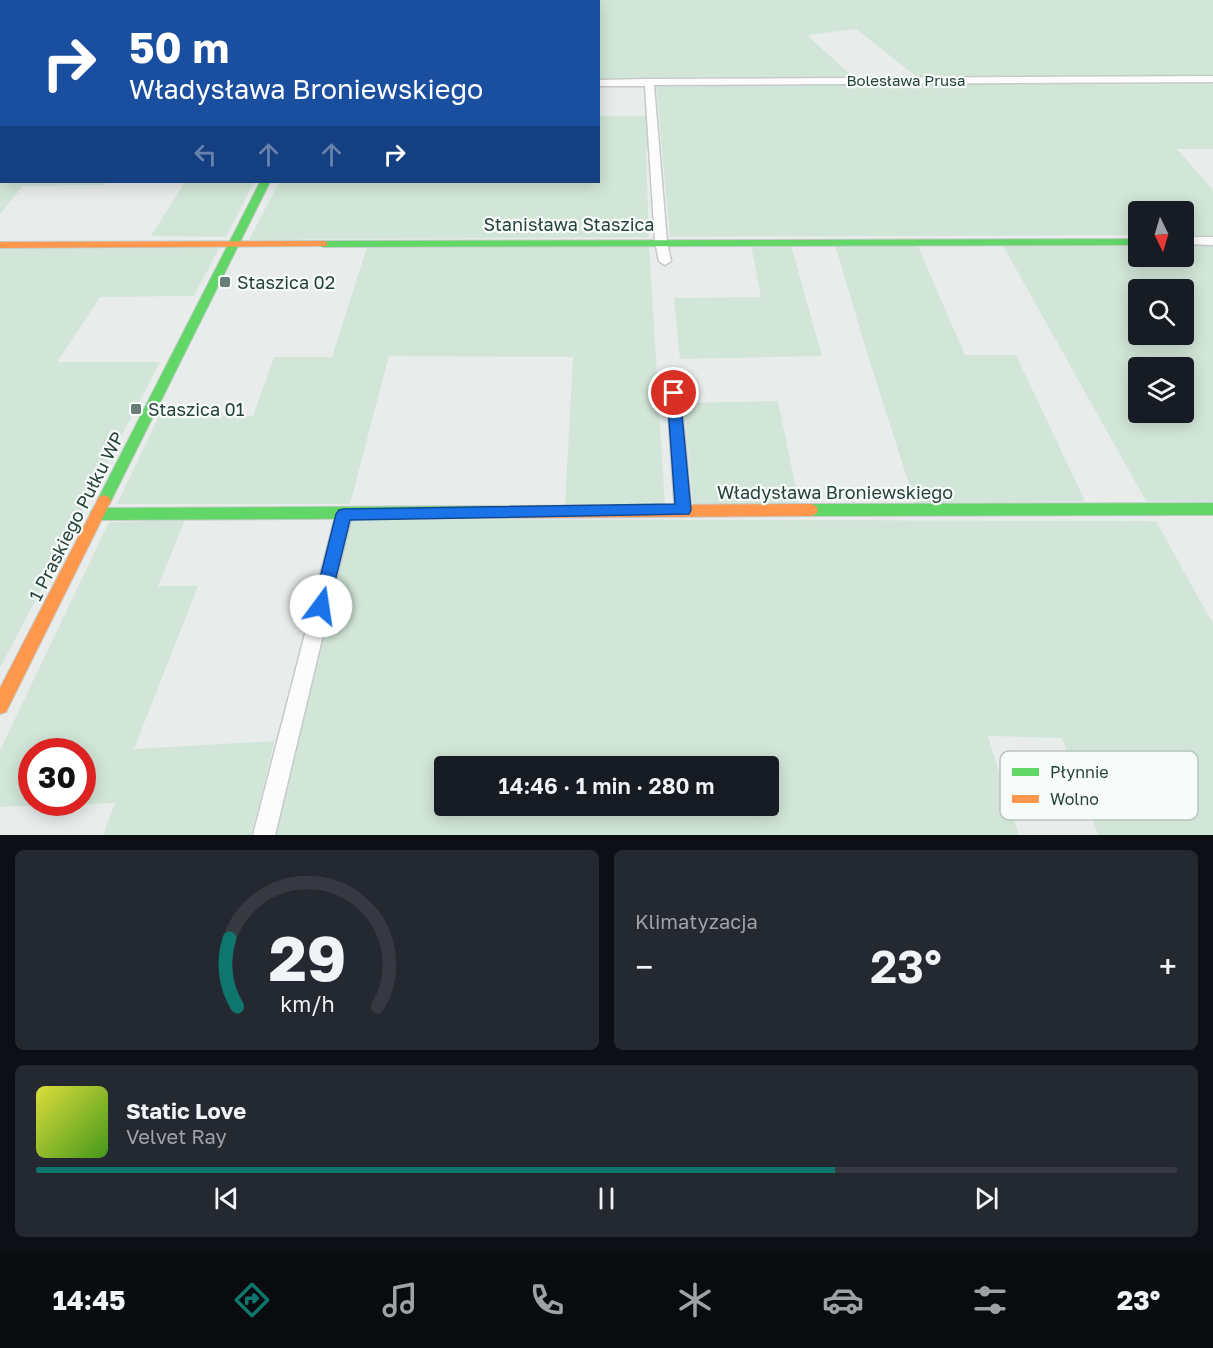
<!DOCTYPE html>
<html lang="pl">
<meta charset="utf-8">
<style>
body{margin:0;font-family:"Golos Text",sans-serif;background:#242831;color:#f1f3f6;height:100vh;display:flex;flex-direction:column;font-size:22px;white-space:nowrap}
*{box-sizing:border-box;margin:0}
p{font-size:20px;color:#9ea1a6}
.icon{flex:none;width:33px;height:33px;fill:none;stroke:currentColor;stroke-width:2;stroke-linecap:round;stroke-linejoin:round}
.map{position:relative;height:835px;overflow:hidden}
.panel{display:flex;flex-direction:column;gap:15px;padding:15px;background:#0d0f14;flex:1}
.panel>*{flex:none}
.hud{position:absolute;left:0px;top:0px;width:600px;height:183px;box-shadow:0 3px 15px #0003;background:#1a4fa0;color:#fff;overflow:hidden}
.needle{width:39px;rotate:175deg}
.tools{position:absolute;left:1128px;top:201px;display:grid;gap:12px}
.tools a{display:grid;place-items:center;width:66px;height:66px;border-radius:6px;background:#171b24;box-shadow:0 3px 15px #0003;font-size:30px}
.speed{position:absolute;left:18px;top:738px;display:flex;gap:12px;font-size:30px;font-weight:700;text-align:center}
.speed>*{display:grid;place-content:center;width:78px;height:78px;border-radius:50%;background:#171b24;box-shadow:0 3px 15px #0003;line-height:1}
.speed .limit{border:9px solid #d22;background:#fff;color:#111}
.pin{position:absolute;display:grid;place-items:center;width:51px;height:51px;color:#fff;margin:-26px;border:3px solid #fff;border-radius:50%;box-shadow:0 2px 6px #0007}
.me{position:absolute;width:66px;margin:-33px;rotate:14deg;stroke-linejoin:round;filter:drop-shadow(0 0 4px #0008)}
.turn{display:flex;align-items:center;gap:21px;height:126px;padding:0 30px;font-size:27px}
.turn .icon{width:78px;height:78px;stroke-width:2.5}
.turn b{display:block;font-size:42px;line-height:51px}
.lanes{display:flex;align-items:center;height:57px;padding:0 30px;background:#0003;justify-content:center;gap:30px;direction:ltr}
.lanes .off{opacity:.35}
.big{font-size:45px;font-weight:600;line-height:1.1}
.panel .card{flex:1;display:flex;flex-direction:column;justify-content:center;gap:9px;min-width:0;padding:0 21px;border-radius:9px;background:#242831}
.panel .dial{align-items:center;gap:0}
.dial svg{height:156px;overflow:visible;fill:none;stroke:#363941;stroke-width:7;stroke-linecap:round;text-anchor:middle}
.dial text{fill:#f1f3f6;stroke:none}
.song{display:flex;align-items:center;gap:18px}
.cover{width:72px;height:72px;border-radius:9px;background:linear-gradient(135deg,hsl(60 70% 55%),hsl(100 70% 35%))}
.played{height:6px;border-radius:3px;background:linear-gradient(90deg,#0f766e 70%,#363941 70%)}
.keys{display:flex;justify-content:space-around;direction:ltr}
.heat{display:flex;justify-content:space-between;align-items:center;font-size:33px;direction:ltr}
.panel .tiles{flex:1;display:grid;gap:15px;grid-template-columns:1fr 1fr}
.card:last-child{grid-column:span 2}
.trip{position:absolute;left:434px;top:756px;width:345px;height:60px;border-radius:6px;background:#171b24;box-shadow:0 3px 15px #0003;font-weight:600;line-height:60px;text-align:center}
.tab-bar{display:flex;height:96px;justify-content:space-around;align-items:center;background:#090b0e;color:#9ea1a6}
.tab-bar .icon{width:42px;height:42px}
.tab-bar .active{color:#0f766e}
.tab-bar b{font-size:27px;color:#f1f3f6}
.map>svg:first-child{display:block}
</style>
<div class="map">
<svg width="1213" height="835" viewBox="0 0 1213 835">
<rect width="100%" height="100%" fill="#e8edeb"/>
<path fill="#d1e6d8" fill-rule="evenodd" d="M 0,0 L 191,1 L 2,2 L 2,182 L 106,182 L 104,185 L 23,186 L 0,214 Z
M 208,0 L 1213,0 L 1213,75 L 916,76 L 856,29 L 807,35 L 853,77 L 599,78 L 598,2 Z
M 1213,81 L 1213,149 L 1177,149 L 1213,190 L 1213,235 L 1184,235 L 1184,212 L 1138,212 L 1138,235 L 670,237 L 656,85 Z
M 599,116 L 650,116 L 652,151 L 646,151 L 649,237 L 249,240 L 279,182 L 598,182 Z
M 185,182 L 254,182 L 226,237 L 151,236 Z
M 917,244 L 965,355 L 1016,355 L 1085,501 L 915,503 L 868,356 L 835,245 Z
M 1002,244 L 1138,245 L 1138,256 L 1184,256 L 1184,244 L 1213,244 L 1213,502 L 1146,501 ZM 1138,290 L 1184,290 L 1184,334 L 1138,334 ZM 1138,368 L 1184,368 L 1184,412 L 1138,412 Z
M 649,245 L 665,506 L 565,506 L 573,357 L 389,356 L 350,504 L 117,504 L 159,416 L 253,416 L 274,357 L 332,357 L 367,247 Z
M 751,245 L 791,245 L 822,356 L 680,359 L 674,298 L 761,297 Z
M 219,248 L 194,296 L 100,297 L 57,362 L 160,362 L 0,668 L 0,249 Z
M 778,401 L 799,504 L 693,506 L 684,403 Z
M 352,519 L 1156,521 L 1213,624 L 1213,835 L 1098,835 L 1062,738 L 988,736 L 1019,835 L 274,835 ZM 444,766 L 768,766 L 768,806 L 444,806 Z
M 185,520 L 158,586 L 198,586 L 134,749 L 275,741 L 251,835 L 103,835 L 115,803 L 0,807 L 0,750 L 109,522 ZM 32,752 L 82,752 L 82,802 L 32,802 Z"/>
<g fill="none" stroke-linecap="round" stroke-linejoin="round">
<defs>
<path id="street" d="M 378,0 L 394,0 L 376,2 Z
M 1213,76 L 1213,82 L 654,85 L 667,242 L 671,261 L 665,265 L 659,261 L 655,242 L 645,86 L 598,86 L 598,80 L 649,79 Z
M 1213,237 L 1213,245 L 1184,244 L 1184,237 Z
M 674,388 L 681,393 L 691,510 L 689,514 L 683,516 L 677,514 L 675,510 L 667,393 Z
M 344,508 L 350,509 L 352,514 L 275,835 L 253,835 L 336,514 L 338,509 Z"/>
<path id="fast" d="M 193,0 L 201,0 L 202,2 L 194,2 Z
M 260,182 L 270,182 L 111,501 L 109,505 L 99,505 L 97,501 Z
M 1138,239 L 1138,245 L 323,247 L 318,244 L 323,241 Z
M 1213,503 L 1213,515 L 811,516 L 806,514 L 804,510 L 806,506 L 811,504 Z
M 490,506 L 495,508 L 497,512 L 495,516 L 490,518 L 97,520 L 92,518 L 90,514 L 92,510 L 97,508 Z"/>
<path id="slow" d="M 323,241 L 327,242 L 327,246 L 0,248 L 0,242 Z
M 104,495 L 109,497 L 111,501 L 6,712 L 0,714 L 0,688 L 97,501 L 99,497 Z
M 811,504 L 816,506 L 818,510 L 816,514 L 811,516 L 490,518 L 485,516 L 483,512 L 485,508 L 490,506 Z"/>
</defs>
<use href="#street" stroke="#c5cac8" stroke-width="3"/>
<use href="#fast" stroke="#c3cbc8" stroke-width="2"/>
<use href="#slow" stroke="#c3cbc8" stroke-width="2"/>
<use href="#street" fill="#fcfcfc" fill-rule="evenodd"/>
<use href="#fast" fill="#63d668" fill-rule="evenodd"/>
<use href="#slow" fill="#ff974d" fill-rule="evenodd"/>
</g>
<path fill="#1a73e8" stroke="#114b97" stroke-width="1.5" d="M 674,389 L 680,393 L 691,510 L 689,514 L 350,520 L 329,606 L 327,611 L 321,613 L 315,611 L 313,606 L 336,514 L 339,510 L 344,509 L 675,504 L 667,393 Z"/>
<g fill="#697e78" stroke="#f7fbf9" stroke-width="2">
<rect x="219" y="276" width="12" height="12" rx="3"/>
<rect x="130" y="403" width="12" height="12" rx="3"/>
</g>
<g text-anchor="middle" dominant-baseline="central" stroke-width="4.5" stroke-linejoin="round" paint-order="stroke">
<g font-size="15" fill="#24423a" stroke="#f7fbf9">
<text x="906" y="80">Bolesława Prusa</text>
</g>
<g font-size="18" fill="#24423a" stroke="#f7fbf9">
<text x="569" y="224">Stanisława Staszica</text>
<text x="835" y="492">Władysława Broniewskiego</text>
<text transform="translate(76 516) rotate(-63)">1 Praskiego Pułku WP</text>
</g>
<g font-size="18" fill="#24423a" stroke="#f7fbf9" text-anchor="start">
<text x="237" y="282">Staszica 02</text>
<text x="148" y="409">Staszica 01</text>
</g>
</g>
<rect x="1000" y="751" width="198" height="69" rx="9" fill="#f7fbf9" stroke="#b8c4c0" stroke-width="1.5"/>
<rect x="1012" y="768" width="27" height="8" fill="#63d668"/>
<rect x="1012" y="795" width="27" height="8" fill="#ff974d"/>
<g font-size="16" fill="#24423a">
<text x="1050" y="778">Płynnie</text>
<text x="1050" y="805">Wolno</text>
</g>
</svg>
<div class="tools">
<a><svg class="needle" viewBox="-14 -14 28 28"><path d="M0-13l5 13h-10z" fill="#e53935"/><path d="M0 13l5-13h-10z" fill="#9ea1a6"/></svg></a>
<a><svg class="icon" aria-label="search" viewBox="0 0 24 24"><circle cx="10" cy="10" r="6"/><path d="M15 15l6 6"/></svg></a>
<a><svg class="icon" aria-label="layers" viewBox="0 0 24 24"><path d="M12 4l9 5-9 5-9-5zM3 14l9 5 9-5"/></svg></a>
</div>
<div class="speed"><div class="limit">30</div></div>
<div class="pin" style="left:674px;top:393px;background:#d93025"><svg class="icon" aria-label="arrive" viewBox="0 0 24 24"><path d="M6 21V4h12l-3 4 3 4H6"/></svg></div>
<svg class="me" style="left:321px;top:606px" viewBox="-20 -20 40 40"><circle r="19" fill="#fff"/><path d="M0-13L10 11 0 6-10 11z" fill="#1a73e8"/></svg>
<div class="trip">14:46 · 1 min · 280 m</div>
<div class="hud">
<div class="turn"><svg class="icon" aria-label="right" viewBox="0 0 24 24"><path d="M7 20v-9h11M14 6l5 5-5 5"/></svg><div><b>50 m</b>Władysława Broniewskiego</div></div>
<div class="lanes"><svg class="icon off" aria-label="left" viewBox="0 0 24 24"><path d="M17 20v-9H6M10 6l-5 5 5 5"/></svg><svg class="icon off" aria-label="ahead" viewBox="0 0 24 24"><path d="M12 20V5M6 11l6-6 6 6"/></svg><svg class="icon off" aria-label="ahead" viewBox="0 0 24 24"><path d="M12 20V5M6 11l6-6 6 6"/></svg><svg class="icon" aria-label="right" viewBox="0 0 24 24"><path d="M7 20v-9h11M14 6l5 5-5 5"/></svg></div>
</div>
</div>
<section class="panel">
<div class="tiles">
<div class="card dial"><svg viewBox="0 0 100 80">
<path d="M14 69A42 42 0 1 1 86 69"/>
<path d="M14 69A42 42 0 0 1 10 34" stroke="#0f766e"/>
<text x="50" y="56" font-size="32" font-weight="700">29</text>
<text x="50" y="72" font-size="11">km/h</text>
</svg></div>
<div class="card"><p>Klimatyzacja</p>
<div class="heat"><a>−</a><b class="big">23°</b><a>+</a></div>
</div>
<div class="card">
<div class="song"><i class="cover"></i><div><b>Static Love</b><p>Velvet Ray</p></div></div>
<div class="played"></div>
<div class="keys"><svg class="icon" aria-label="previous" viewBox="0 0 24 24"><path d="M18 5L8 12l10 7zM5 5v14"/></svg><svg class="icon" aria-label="pause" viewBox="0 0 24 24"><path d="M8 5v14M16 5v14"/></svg><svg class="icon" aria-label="next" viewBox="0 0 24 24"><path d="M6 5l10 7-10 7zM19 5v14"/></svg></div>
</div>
</div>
</section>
<nav class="tab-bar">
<b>14:45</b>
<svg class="icon active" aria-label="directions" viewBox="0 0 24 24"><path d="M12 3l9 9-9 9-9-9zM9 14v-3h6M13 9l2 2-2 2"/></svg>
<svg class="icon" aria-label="music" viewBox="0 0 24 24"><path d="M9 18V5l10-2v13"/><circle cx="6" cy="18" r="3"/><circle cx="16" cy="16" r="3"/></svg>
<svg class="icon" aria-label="phone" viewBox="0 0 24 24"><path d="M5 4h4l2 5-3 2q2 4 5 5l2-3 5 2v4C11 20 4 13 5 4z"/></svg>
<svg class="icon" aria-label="climate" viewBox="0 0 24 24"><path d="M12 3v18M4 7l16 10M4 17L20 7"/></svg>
<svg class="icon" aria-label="car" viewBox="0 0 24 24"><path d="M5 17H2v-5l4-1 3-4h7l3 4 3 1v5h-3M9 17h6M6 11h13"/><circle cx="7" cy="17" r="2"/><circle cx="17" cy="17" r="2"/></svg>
<svg class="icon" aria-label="filters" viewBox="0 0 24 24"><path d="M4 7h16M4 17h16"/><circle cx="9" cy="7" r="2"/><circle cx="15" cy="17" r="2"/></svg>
<b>23°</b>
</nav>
